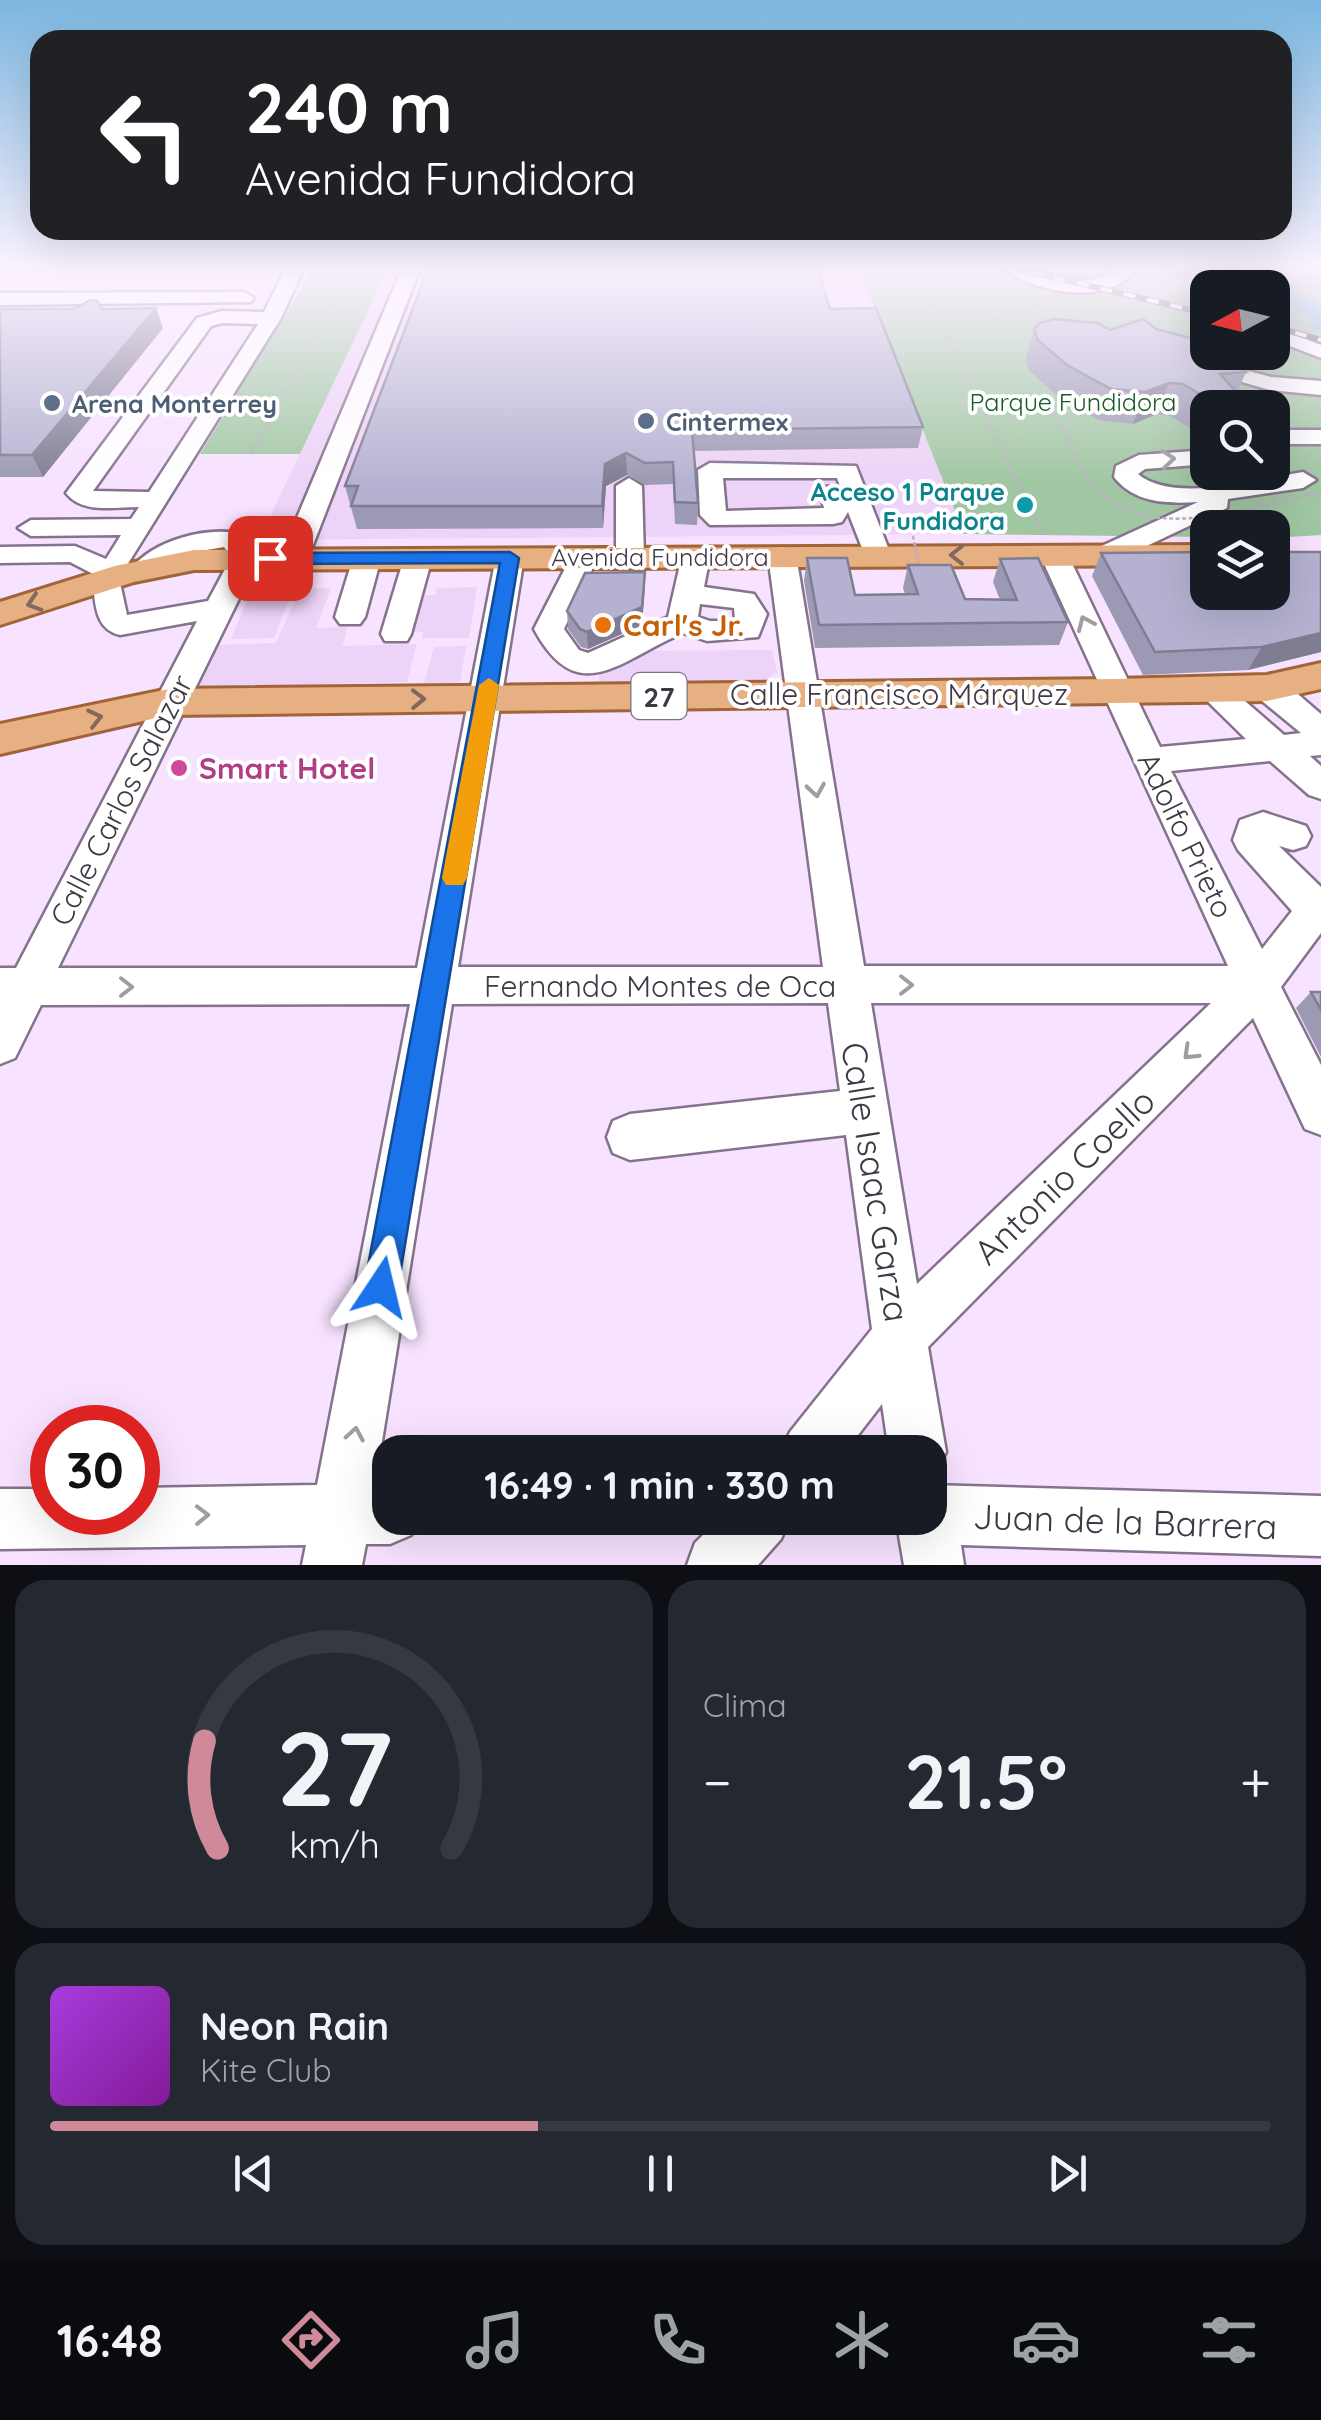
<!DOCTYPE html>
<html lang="es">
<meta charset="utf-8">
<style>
body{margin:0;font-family:Quicksand,sans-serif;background:#242831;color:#f1f3f6;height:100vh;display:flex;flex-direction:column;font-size:38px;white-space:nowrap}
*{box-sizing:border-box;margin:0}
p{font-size:32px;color:#9ea1a6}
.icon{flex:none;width:55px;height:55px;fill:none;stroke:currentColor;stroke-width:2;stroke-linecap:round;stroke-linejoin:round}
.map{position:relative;height:1565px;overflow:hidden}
.drawer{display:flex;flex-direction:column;gap:15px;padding:15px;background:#0d0f14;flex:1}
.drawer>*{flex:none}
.banner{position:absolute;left:30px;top:30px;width:1262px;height:210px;border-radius:30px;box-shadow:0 10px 40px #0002;background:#202124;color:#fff;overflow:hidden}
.needle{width:65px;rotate:263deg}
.buttons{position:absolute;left:1190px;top:270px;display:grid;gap:20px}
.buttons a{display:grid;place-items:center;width:100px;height:100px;border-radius:20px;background:#171b24;box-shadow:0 10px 40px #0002;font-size:50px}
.speed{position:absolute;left:30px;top:1405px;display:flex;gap:20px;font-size:50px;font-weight:700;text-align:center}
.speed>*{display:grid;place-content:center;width:130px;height:130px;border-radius:50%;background:#171b24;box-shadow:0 10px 40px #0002;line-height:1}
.speed .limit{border:15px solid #d22;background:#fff;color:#111}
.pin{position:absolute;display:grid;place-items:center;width:85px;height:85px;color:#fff;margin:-42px;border-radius:20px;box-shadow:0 5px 15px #0006}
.me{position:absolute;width:110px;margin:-55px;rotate:10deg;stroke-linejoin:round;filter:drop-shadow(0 0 8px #0008)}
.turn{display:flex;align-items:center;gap:35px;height:210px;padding:0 50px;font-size:45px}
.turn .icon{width:130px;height:130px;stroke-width:2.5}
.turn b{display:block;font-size:70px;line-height:85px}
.big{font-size:75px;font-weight:800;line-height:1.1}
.drawer .tile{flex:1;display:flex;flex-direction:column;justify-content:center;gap:15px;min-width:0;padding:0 35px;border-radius:30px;background:#242831}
.drawer .dial{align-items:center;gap:0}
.dial svg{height:260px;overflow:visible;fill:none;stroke:#363941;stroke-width:7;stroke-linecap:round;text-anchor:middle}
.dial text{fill:#f1f3f6;stroke:none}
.song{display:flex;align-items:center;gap:30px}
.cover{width:120px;height:120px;border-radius:15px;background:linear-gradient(135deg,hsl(280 70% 55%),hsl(290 70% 35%))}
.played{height:10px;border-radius:5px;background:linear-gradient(90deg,#ce8a99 40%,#363941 40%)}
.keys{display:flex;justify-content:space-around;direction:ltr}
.heat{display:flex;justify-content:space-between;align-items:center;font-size:55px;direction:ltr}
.drawer .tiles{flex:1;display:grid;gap:15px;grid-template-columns:1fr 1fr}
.tile:last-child{grid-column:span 2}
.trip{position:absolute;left:372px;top:1435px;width:575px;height:100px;border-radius:30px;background:#171b24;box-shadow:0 10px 40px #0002;font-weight:800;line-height:100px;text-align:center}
.tab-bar{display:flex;height:160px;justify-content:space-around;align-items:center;background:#090b0e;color:#9ea1a6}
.tab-bar .icon{width:70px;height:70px}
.tab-bar .on{color:#ce8a99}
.tab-bar b{font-size:45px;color:#f1f3f6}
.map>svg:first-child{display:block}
</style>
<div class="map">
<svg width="1321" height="1565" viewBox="0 0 1321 1565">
<rect width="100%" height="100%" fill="#f7e2ff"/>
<path fill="#edd3f7" d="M 389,266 L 858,266 L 964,534 L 259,540 Z
M 477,587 L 469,638 L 422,638 L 423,632 L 408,632 L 419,595 L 435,595 L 437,588 Z
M 331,588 L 316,628 L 348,627 L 342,646 L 417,644 L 407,682 L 197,687 L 217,645 L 276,643 L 300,589 Z
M 290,597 L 274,638 L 231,639 L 248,598 Z
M 466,646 L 460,682 L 424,684 L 434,647 Z
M 772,650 L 777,672 L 760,684 L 599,683 L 599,671 L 645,651 Z"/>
<path fill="#a0c7a2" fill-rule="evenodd" d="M 315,266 L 389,266 L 300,454 L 200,454 Z
M 858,266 L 1321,266 L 1321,535 L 1273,538 L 1272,528 L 1208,528 L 1207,537 L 964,534 ZM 1208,288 L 1272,288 L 1272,352 L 1208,352 ZM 1208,408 L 1272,408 L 1272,472 L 1208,472 Z"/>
<path fill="#78bcd6" d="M 1244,266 L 1282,266 L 1293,288 L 1321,309 L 1321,332 L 1309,328 L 1316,322 L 1273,294 L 1272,288 L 1266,287 Z"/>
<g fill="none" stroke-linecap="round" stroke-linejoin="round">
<defs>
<path id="minor" d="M 287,266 L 305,266 L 281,318 L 119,578 L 127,615 L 208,601 L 231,558 L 224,547 L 195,552 L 144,578 L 130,570 C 153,540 207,526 242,534 L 259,558 L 58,968 L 417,968 L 496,557 L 510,549 L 524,557 L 458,967 L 823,967 L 768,555 L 772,549 L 782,547 L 796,555 L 864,966 L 1228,966 L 1040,555 L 1044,549 L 1054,547 L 1068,555 L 1160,747 L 1246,739 L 1196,690 L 1201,682 L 1212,679 L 1223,682 L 1284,735 L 1301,733 L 1256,696 L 1251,688 L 1256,680 C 1281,673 1302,699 1321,714 L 1321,755 L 1310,756 L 1321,766 L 1321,799 L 1309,795 L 1270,761 L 1171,771 L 1262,949 L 1292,911 L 1238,850 L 1233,840 L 1240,820 L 1263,812 L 1306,826 L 1311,836 L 1306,846 L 1293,850 L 1279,846 L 1321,887 L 1321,933 L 1281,987 L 1321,1065 L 1321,1135 L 1305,1129 L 1253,1018 L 928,1347 L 946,1452 L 937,1472 L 930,1475 L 930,1452 L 889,1452 L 882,1404 L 845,1452 L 781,1452 L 790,1432 L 872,1329 L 846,1135 L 630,1160 L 613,1153 L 607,1137 L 613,1121 L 630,1114 L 840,1091 L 828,1003 L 452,1004 L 375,1485 L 390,1484 L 390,1518 L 418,1518 L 411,1535 L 390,1544 L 366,1544 L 362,1565 L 302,1565 L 306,1545 L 0,1549 L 0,1489 L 52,1489 L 52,1512 L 138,1512 L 138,1488 L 317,1485 L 410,1004 L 41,1005 L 15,1058 L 0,1064 L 0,968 L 16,968 L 197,621 L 120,635 C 94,629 96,603 92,580 L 95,575 L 70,562 L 0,563 L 0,547 L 75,546 L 106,559 L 121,535 L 31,536 L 18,528 L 31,520 L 131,519 L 139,507 C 114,507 82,514 66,493 L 197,318 L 222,311 L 264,312 ZM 223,323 L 258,324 L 149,492 L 93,491 L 211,326 ZM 871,1003 L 1211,1003 L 917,1284 Z
M 403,266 L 421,266 L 308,558 L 294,566 L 284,564 L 280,558 Z
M 1001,266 C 1039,266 1079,295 1115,271 L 1114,266 L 1132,266 L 1133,273 C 1103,306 1032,293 1001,266 Z
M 244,292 L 254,298 L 251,302 L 0,305 L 0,293 Z
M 1272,326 L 1321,345 L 1321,358 L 1272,339 Z
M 1200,358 L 1271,377 L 1321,381 L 1321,395 L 1270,390 L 1193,368 L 1189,364 L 1193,360 Z
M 1250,397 L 1274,403 L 1277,408 L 1272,413 L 1272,408 L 1232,408 Z
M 1272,430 L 1321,430 L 1321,444 L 1272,444 Z
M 1208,450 L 1208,464 L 1145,469 L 1138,474 C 1173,504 1260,479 1303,472 L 1316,480 L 1303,488 L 1228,499 L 1227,508 L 1115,561 L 1095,561 L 1091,555 L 1095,549 L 1198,502 C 1167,504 1134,503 1114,477 L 1116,466 L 1139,455 Z
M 710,463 L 856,466 L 891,555 L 877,563 L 867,561 L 848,512 L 842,522 L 833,524 L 710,525 L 700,515 L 698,470 ZM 723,478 L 837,478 L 840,486 L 824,487 L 820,492 L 824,508 L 726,511 Z
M 629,478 L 642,486 L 644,557 L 630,565 L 616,557 L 616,486 Z
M 696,548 L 710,556 L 704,587 L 754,594 L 767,614 L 758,637 L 707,641 L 683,633 C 621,659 578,711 534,629 L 574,551 L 584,549 L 598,557 L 564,629 L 579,650 L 588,653 L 668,617 L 682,556 ZM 700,604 L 734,608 L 735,621 L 710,621 L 698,617 Z
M 367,550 L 381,558 L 365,617 L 360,624 L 340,624 L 335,617 L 353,558 Z
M 418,550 L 432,558 L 411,634 L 407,641 L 385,641 L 381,634 L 404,558 Z
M 930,1485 L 1321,1496 L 1321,1556 L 961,1545 L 964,1565 L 904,1565 L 896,1518 L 930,1518 Z
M 720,1518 L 790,1518 L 781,1539 L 758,1565 L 687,1565 L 695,1543 Z"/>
<path id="major" d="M 1208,545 L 1208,565 L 194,570 L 134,582 L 0,625 L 0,602 L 115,566 L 194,550 Z
M 1321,663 L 1321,689 L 1267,701 L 169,715 L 0,754 L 0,724 L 169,689 L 1116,679 L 1267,675 Z"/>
</defs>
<use href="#minor" stroke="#85728c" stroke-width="5"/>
<use href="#major" stroke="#a16438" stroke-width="6"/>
<path stroke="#bdacc4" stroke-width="2.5" stroke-dasharray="4 2.5" stroke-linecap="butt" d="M 914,266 L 1043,533
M 1211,266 L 1233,288
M 1238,266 L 1261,288
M 1297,266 L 1295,274 L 1306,290 L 1321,300
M 1296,268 L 1321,272
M 1129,291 L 1208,307
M 1040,299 L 1025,311 L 1048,322
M 1272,299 L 1292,319
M 1153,300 L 1208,325
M 941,322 L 990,320 L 1025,311
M 1180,336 L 1208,336
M 982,406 L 1034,407
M 251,454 L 355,266
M 898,522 L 910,523"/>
<use href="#minor" fill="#fff" fill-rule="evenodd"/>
<use href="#major" fill="#e6b083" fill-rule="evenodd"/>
<defs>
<path id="rail" d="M 1007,266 L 1208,314
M 1272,326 L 1321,340"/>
</defs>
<use href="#rail" stroke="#645a69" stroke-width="6"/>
<use href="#rail" stroke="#fff" stroke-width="4" stroke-dasharray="12" stroke-linecap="butt"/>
<path stroke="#bdacc4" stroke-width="2.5" stroke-dasharray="4 2.5" stroke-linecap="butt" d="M 1034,407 L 1053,413 L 1060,421 C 1070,441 1077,466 1092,484 C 1146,549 1252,505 1321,492
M 910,523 L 920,568"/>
</g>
<path fill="#9c99b4" d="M 0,309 L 102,309 L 163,328 L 43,477 L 0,477 Z
M 830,309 L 923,427 L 918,448 L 694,451 L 698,503 L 697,525 L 675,524 L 673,484 L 645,485 L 627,475 L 606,486 L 603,528 L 357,529 L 345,486 Z
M 1156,329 L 1246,372 L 1237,393 L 1251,408 L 1208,408 L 1208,439 L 1170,416 L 1157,414 L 1133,424 L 1099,420 L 1057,396 L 1029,370 L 1025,361 L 1034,330 Z
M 1321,552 L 1321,652 L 1248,670 L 1143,675 L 1092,576 L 1101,553 Z
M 807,558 L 855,595 L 905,594 L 903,588 L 908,565 L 965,599 L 1000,600 L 993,582 L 1000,559 L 1068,622 L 1059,645 L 815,648 L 804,581 Z
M 645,589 L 642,625 L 588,649 L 581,647 L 568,629 L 567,611 Z
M 1311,992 L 1321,992 L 1321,1057 L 1296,1008 Z"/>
<path fill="#7f7d92" d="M 156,308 L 163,328 L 43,477 L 32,455 Z
M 1169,383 L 1157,414 L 1133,424 L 1145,392 Z
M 626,453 L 627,475 L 606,486 L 603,528 L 602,506 L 605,464 Z
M 645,572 L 642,625 L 588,649 L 587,632 Z
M 1321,633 L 1321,652 L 1248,670 L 1262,647 Z"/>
<path fill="#b5b2d1" stroke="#7f7d92" stroke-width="2.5" d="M 429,266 L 817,266 L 830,309 L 876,308 L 923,427 L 692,430 L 698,503 L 675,502 L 673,462 L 645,463 L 626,453 L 605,464 L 602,506 L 351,506 L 358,486 L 345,486 Z
M 91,300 L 97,301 L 102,309 L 156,308 L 32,455 L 0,455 L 0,309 L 73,309 Z
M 1054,319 L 1097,323 L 1110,330 L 1143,319 L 1156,329 L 1206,342 L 1208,344 L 1208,352 L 1220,352 L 1246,372 L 1220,374 L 1251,408 L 1223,408 L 1183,384 L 1169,383 L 1145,392 L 1111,389 L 1067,365 L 1038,340 L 1034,330 L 1039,323 Z
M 1208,552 L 1208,592 L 1272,592 L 1272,552 L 1321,552 L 1321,633 L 1262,647 L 1155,652 L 1101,553 Z
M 807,558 L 847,558 L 855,595 L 918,594 L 908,565 L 951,565 L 965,599 L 1017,600 L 1000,559 L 1038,558 L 1068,622 L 819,625 Z
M 645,572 L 642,607 L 587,632 L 580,629 L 567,611 L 585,573 Z
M 1311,992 L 1321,992 L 1321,1010 Z"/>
<defs><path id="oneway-chevron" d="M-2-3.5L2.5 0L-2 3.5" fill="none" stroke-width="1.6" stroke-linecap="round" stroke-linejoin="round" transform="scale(2.5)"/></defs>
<g stroke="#a09ca2">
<use href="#oneway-chevron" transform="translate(1168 459) rotate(-6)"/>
<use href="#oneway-chevron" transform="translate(1085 623) rotate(-114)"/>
<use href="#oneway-chevron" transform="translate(816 790) rotate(81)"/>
<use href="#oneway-chevron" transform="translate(906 985)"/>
<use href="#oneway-chevron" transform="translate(126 987)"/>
<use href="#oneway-chevron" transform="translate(1190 1053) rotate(136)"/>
<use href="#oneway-chevron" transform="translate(355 1434) rotate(-80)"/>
<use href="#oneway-chevron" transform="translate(202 1515) rotate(-1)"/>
</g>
<g stroke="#82685d">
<use href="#oneway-chevron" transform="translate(957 555) rotate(180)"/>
<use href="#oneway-chevron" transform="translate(34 603) rotate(162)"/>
<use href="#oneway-chevron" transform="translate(418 699) rotate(-1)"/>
<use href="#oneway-chevron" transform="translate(95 718) rotate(-13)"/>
</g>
<linearGradient id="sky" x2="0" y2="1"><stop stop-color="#7bb7e1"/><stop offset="0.55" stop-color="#fbf2ff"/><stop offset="1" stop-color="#fbf2ff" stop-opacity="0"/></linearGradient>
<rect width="1321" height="485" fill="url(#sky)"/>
<path fill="#1a73e8" stroke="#114b97" stroke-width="2.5" d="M 510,552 L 519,558 L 398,1287 L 393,1299 L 381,1304 L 369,1299 L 364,1287 L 500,563 L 270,564 L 261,558 L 270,553 Z"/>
<path fill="#f59e0b" d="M 489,678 L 499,685 L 467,878 L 463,885 L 446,885 L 442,878 L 479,685 Z"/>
<g fill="#5c6f8a" stroke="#fff" stroke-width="4">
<circle cx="52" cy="403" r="10"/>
<circle cx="646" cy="421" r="10"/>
</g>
<circle fill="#0f9aa8" stroke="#fff" stroke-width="4" cx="1025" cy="505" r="10"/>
<circle fill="#e8710a" stroke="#fff" stroke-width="4" cx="603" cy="625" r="10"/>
<circle fill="#d1479c" stroke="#fff" stroke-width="4" cx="179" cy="768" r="10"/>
<g text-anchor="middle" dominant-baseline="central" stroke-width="8" stroke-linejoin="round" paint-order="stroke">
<g font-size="25" fill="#195b25" stroke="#fff">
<text x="1073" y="401">Parque Fundidora</text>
</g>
<g font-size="25" font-weight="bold" fill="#4e5e75" stroke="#fff" text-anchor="start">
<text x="72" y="403">Arena Monterrey</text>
<text x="666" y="421">Cintermex</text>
</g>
<g font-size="25" font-weight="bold" fill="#0d838f" stroke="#fff" text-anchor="end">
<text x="1005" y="491">Acceso 1 Parque<tspan x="1005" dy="29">Fundidora</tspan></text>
</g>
<g font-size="25" fill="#403844" stroke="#fff">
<text x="660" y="556">Avenida Fundidora</text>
</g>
<rect fill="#fff" stroke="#79747c" stroke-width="2.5" x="631.5" y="673" width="55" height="46" rx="8"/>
<g font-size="28" font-weight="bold" fill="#403844">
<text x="659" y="696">27</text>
</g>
<g font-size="30" font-weight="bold" fill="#c56008" stroke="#fff" text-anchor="start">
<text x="623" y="625">Carl's Jr.</text>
</g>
<g font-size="30" fill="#403844" stroke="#fff">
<text x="899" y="694">Calle Francisco Márquez</text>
<text transform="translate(121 800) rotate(-63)">Calle Carlos Salazar</text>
<text transform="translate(1186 835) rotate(64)">Adolfo Prieto</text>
<text x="660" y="986">Fernando Montes de Oca</text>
</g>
<g font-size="30" font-weight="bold" fill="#b23c85" stroke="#fff" text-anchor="start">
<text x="199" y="768">Smart Hotel</text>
</g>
<g font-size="35" fill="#403844" stroke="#fff">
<text transform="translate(1064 1176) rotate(-44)">Antonio Coello</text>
<text transform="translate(876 1182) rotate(81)">Calle Isaac Garza</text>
<text transform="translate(1125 1521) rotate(2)">Juan de la Barrera</text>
</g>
</g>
</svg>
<div class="buttons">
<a><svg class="needle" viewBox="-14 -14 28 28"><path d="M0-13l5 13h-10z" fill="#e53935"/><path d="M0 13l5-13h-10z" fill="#9ea1a6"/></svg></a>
<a><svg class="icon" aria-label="search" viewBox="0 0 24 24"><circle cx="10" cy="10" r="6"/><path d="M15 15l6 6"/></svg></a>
<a><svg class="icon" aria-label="layers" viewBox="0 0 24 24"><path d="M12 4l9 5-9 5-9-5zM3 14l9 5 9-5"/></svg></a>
</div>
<div class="speed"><div class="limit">30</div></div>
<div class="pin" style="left:270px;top:558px;background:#d93025"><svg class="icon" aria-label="arrive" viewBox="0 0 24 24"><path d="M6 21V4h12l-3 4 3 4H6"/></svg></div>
<svg class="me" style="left:381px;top:1287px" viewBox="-20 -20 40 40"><path d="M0-17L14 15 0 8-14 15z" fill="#1a73e8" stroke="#fff" stroke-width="4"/></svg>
<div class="trip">16:49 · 1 min · 330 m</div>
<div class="banner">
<div class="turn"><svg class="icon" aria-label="left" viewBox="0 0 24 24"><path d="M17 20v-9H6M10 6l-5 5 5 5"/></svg><div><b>240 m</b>Avenida Fundidora</div></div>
</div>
</div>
<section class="drawer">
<div class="tiles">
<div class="tile dial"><svg viewBox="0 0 100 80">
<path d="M14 69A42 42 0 1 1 86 69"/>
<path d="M14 69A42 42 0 0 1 10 36" stroke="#ce8a99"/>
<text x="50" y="56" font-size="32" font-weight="700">27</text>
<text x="50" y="72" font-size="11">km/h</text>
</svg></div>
<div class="tile"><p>Clima</p>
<div class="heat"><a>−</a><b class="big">21.5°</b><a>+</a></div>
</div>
<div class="tile">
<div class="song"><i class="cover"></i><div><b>Neon Rain</b><p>Kite Club</p></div></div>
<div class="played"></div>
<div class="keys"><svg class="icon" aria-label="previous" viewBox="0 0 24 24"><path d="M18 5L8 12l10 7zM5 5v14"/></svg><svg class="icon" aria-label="pause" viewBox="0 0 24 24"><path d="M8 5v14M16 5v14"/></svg><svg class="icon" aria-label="next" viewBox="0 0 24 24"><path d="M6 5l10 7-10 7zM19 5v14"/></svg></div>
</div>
</div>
</section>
<nav class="tab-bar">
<b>16:48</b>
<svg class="icon on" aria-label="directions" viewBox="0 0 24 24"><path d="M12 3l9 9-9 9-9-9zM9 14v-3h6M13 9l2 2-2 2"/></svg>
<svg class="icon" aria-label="music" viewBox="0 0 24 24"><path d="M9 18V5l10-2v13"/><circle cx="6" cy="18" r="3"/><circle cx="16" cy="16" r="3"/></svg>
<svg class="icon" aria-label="phone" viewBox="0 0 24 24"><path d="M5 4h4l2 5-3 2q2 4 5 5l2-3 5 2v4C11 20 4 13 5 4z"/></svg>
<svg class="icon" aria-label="climate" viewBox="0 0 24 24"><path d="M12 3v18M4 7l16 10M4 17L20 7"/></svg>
<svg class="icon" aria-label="car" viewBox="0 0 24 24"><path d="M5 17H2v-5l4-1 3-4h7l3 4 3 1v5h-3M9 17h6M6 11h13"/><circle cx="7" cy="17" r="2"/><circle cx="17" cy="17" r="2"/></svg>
<svg class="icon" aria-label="filters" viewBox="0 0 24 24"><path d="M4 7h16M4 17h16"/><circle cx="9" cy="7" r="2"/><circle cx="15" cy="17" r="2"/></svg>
</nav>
